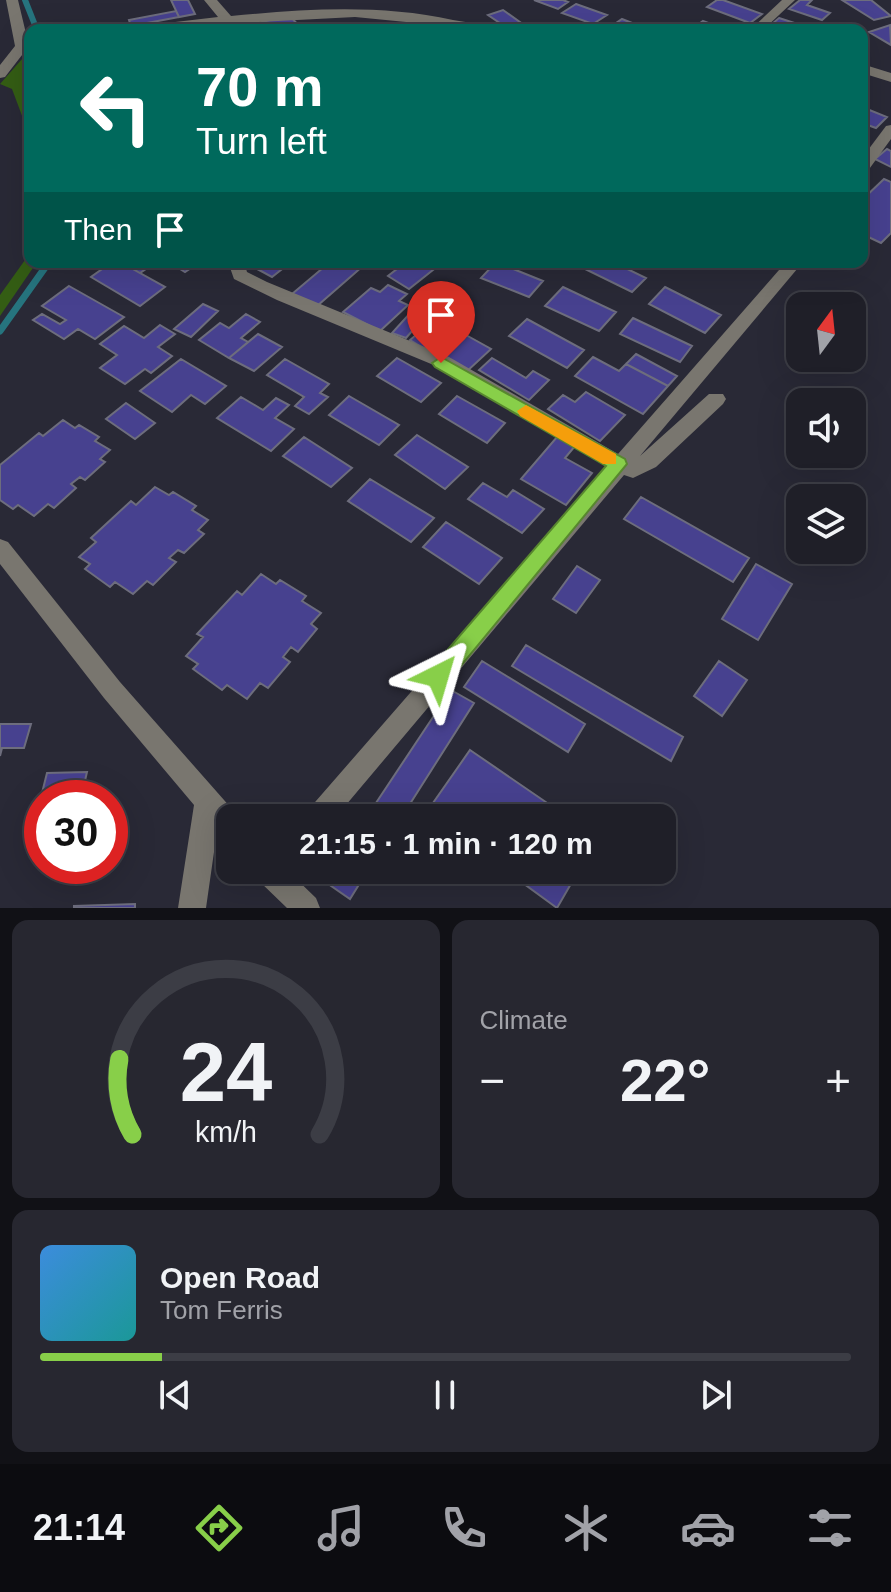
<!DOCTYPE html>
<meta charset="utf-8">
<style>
body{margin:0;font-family:Helvetica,sans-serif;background:#272730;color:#f1f3f6;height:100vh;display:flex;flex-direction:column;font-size:30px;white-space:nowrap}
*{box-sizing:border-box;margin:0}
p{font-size:26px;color:#a1a2a8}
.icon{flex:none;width:44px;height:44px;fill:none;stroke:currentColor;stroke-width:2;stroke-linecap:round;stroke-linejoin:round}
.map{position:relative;height:908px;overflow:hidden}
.panel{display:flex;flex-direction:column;gap:12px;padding:12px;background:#111116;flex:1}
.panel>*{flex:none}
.hud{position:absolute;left:24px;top:24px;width:844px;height:244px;border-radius:16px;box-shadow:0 8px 32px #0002,0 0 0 2px #3c3d45;background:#00695c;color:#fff;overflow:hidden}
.needle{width:52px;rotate:15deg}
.buttons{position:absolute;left:786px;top:292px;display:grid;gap:16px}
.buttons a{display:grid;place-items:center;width:80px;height:80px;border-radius:16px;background:#1f1f28;box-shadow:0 8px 32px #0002,0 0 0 2px #3c3d45;font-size:40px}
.speed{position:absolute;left:24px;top:780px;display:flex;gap:16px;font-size:40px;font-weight:700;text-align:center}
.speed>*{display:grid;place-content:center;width:104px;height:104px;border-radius:50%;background:#1f1f28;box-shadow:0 8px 32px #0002,0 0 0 2px #3c3d45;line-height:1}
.speed .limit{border:12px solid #d22;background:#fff;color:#111}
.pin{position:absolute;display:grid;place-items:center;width:68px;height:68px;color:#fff;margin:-82px -34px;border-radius:50% 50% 50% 0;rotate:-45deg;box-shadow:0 0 8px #0007}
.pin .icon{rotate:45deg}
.me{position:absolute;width:88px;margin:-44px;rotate:40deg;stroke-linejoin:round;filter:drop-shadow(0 0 6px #0008)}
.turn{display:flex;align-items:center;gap:28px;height:168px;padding:0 40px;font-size:36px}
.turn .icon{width:104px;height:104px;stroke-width:2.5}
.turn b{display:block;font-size:56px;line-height:68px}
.then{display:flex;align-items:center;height:76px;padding:0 40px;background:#0003;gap:16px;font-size:30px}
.big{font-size:60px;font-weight:700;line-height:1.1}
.panel .widget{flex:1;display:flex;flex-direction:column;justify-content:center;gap:12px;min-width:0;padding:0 28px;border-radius:16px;background:#272730}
.panel .dial{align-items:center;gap:0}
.dial svg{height:208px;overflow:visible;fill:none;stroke:#3c3d45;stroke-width:7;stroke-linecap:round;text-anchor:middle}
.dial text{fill:#f1f3f6;stroke:none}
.song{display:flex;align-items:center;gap:24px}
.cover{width:96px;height:96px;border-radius:12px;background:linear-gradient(135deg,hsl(210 70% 55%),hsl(180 70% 35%))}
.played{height:8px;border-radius:4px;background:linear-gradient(90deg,#88cf49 15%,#3c3d45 15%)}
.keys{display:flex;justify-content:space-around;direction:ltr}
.heat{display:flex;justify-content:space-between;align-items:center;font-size:44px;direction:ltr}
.panel .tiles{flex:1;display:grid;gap:12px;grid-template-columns:1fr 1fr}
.widget:last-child{grid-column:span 2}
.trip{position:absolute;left:216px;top:804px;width:460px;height:80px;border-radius:16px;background:#1f1f28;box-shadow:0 8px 32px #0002,0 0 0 2px #3c3d45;font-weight:700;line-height:80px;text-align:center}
.tabs{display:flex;height:128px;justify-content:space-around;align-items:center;background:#0c0c10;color:#a1a2a8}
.tabs .icon{width:56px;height:56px}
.tabs .active{color:#88cf49}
.tabs b{font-size:36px;color:#f1f3f6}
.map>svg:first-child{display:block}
</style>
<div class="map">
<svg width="891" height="908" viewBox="0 0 891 908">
<rect width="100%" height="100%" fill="#292936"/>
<path fill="#345d14" d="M 30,50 L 30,137 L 12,89 L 0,84 Z
M 30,253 L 30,262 L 37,262 L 0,316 L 0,295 Z"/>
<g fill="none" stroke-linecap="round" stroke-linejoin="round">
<path stroke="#26747e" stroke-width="6" d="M 25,0 L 37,30"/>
<path stroke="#26747e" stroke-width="7" d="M 0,331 L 49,262"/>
</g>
<path fill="#47418f" stroke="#6d6d7d" stroke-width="2" d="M 171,0 L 188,0 L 195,14 L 179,17 Z
M 534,0 L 563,0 L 568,2 L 558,9 Z
M 717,0 L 723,0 L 762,14 L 750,23 L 707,7 Z
M 800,0 L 812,0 L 807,5 L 830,13 L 822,20 L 789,9 Z
M 842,0 L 871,0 L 891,16 L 874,20 Z
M 576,4 L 607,15 L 593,24 L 562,13 Z
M 503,10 L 524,25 L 510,30 L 488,15 Z
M 176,11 L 179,17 L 131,26 L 129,20 Z
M 289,15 L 300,27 L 269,30 L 262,22 Z
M 779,18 L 813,29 L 765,30 Z
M 622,19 L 650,30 L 609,28 Z
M 703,21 L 727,30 L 691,30 Z
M 890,25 L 891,45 L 869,32 Z
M 862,107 L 887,117 L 876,128 L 862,123 Z
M 887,149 L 891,151 L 891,167 L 875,159 Z
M 884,179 L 891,182 L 891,233 L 881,243 L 862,234 L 862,200 Z
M 112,262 L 120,262 L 165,287 L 140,306 L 91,277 Z
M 130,262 L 156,262 L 140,273 L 126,265 Z
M 169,262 L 200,262 L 185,272 Z
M 250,262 L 291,262 L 272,277 L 248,264 Z
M 330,262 L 355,262 L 363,266 L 317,306 L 292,294 Z
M 406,262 L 443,262 L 409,289 L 388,276 Z
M 496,262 L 543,281 L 529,297 L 481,278 Z
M 593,262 L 613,262 L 646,278 L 632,292 L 585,269 Z
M 388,285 L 407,294 L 399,301 L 408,305 L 380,331 L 343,312 L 371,288 L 380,292 Z
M 69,286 L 124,317 L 95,339 L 78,329 L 64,339 L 33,320 L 42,314 L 60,324 L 66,320 L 42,306 Z
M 563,287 L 616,312 L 599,331 L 545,306 Z
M 665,287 L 721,315 L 705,333 L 649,304 Z
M 203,304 L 218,311 L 191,337 L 174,329 Z
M 413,310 L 426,315 L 406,338 L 392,333 Z
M 246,314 L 260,322 L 241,338 L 248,342 L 229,358 L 199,340 L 220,323 L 229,328 Z
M 633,318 L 692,346 L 680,362 L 620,334 Z
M 527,319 L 584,350 L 567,368 L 509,336 Z
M 430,323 L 460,339 L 440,358 L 410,340 Z
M 160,325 L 175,334 L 158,347 L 172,356 L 151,373 L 145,369 L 125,384 L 100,368 L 117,355 L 100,344 L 124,326 L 144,338 Z
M 258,334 L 282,347 L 254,371 L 229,358 Z
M 466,335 L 491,349 L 465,373 L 440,358 Z
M 636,354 L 677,376 L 668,386 L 626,364 Z
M 593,357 L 619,371 L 626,364 L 668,386 L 643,414 L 575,376 Z
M 397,358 L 441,383 L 421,402 L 377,376 Z
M 492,358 L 526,378 L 533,371 L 549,380 L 529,400 L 479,370 Z
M 181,359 L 226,386 L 205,404 L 191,395 L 172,412 L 140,391 Z
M 285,359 L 329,384 L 320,393 L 328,397 L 309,414 L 295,406 L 304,397 L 267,375 Z
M 586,392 L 625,415 L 600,441 L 548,409 L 563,395 L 575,402 Z
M 349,396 L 399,425 L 379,445 L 329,415 Z
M 457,396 L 505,423 L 487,443 L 439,414 Z
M 241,397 L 263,410 L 276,398 L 289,405 L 275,418 L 294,429 L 271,451 L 217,418 Z
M 126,403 L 155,423 L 135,439 L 106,419 Z
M 63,420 L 75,428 L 79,425 L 99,437 L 95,441 L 110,450 L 100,459 L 105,462 L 85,480 L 80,477 L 71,484 L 76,488 L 54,508 L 48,504 L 34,516 L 18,505 L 13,509 L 0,500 L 0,465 L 39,433 L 43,436 Z
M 417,435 L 468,467 L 445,489 L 395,455 Z
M 304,437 L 352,468 L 331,487 L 283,456 Z
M 557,437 L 575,446 L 565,458 L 592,473 L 566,505 L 521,479 Z
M 370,479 L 434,518 L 411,542 L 348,501 Z
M 483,483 L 507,497 L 513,490 L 544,509 L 522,533 L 468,499 Z
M 155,487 L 169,495 L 173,492 L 196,506 L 192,510 L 208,520 L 198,530 L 204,534 L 184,553 L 178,550 L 169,558 L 176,562 L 153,585 L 147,581 L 133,594 L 115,582 L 110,587 L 85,569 L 90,564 L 79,557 L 96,542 L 91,538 L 131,501 L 136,505 Z
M 641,497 L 749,558 L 733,582 L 624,519 Z
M 446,522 L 502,558 L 479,584 L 423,547 Z
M 756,564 L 792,584 L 758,640 L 722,619 Z
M 577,566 L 600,580 L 576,613 L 553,599 Z
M 261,574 L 276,584 L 280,580 L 306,596 L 302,601 L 321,613 L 311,624 L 317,629 L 298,652 L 291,647 L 283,657 L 290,662 L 268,688 L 260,683 L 247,699 L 227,685 L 222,690 L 193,669 L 198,664 L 186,656 L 203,637 L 197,634 L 237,591 L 242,595 Z
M 526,645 L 683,737 L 671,761 L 512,666 Z
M 482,661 L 585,724 L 568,752 L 464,687 Z
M 719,661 L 747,680 L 722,716 L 694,696 Z
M 451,690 L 474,703 L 401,818 L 366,818 Z
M 0,724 L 31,724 L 24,748 L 2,748 L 0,756 Z
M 470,750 L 569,818 L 433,818 L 426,813 Z
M 87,772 L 81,798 L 42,798 L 39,805 L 47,773 Z
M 332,870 L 368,870 L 350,899 L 324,881 Z
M 505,870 L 579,870 L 557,908 Z
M 135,904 L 135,908 L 74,908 L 74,906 Z"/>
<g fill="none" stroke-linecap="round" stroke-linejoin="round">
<path fill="#79766f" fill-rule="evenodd" d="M 6,0 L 18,0 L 29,46 L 5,77 L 0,78 L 0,65 L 15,46 Z
M 204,0 L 217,0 L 231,16 C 305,9 380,4 453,20 C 465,22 479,23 488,30 L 355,17 L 237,23 L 240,27 L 237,30 L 229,30 L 224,24 L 173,30 L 135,30 L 141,26 L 218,17 Z
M 782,0 L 795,0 L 763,30 L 750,30 Z
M 862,64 L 891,73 L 891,82 L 862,73 Z
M 891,125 L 891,139 L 867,172 L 862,174 L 862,158 L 886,126 Z
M 228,262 L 244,262 L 247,272 L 267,282 L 449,357 L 618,454 L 786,262 L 803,262 L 640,456 L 709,394 L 723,394 L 726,399 L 723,404 L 656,467 L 633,478 L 624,475 L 335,818 L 305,818 L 309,809 L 607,467 L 436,366 L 277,300 L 234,279 Z
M 0,539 L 8,542 L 120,682 L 239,817 L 230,818 L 230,839 L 217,831 L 206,908 L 178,908 L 194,805 L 104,698 L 0,564 Z
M 254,870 L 287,870 L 316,898 L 320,908 L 287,908 L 258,880 Z"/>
</g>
<path fill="#88cf49" stroke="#58872f" stroke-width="2" d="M 441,357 L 625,459 L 627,464 L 446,684 L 438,687 L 431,684 L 427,676 L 431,669 L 606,466 L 435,367 L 432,363 Z"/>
<path fill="#f59e0b" d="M 526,405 L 616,454 L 616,464 L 603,464 L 520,416 L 517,411 Z"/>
</svg>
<div class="buttons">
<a><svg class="needle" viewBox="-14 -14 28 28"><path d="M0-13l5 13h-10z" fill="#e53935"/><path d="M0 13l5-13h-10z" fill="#a1a2a8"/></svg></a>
<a><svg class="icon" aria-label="sound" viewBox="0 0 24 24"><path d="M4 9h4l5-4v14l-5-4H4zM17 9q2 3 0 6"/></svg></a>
<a><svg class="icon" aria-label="layers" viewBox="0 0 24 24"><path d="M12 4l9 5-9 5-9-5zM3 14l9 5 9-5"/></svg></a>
</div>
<div class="speed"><div class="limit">30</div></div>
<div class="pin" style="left:441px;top:363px;background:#d93025"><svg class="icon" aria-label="arrive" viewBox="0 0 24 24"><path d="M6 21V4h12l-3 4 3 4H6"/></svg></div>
<svg class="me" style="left:438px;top:676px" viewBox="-20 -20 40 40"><path d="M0-17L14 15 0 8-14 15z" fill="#88cf49" stroke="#fff" stroke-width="4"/></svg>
<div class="trip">21:15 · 1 min · 120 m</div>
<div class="hud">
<div class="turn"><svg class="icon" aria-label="left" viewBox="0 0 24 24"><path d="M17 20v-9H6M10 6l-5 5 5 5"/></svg><div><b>70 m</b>Turn left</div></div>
<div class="then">Then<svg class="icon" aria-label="arrive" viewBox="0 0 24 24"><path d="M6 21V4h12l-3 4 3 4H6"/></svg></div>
</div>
</div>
<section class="panel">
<div class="tiles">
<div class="widget dial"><svg viewBox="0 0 100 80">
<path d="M14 69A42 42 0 1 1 86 69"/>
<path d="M14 69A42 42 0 0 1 9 40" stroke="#88cf49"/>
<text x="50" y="56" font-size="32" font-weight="700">24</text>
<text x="50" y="72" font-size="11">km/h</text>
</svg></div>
<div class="widget"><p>Climate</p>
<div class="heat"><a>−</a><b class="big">22°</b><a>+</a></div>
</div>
<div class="widget">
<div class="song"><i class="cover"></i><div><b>Open Road</b><p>Tom Ferris</p></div></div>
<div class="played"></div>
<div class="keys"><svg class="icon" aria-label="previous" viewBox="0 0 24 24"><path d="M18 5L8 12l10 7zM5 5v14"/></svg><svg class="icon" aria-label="pause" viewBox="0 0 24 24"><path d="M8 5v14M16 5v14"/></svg><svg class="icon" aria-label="next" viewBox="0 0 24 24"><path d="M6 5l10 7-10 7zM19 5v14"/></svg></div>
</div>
</div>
</section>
<nav class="tabs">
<b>21:14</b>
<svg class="icon active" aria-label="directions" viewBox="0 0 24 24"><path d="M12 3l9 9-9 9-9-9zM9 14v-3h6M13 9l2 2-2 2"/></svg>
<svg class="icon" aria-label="music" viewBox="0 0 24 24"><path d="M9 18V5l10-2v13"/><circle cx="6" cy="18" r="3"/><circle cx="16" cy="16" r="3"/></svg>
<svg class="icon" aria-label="phone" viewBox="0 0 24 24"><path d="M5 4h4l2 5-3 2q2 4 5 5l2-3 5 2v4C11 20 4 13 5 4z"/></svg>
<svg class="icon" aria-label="climate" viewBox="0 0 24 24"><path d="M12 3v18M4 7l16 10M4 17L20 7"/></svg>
<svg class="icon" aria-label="car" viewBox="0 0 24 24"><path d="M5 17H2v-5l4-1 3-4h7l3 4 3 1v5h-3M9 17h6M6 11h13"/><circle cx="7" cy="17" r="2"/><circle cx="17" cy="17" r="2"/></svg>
<svg class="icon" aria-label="filters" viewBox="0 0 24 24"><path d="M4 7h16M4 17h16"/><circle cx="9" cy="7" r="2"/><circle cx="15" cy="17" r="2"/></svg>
</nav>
